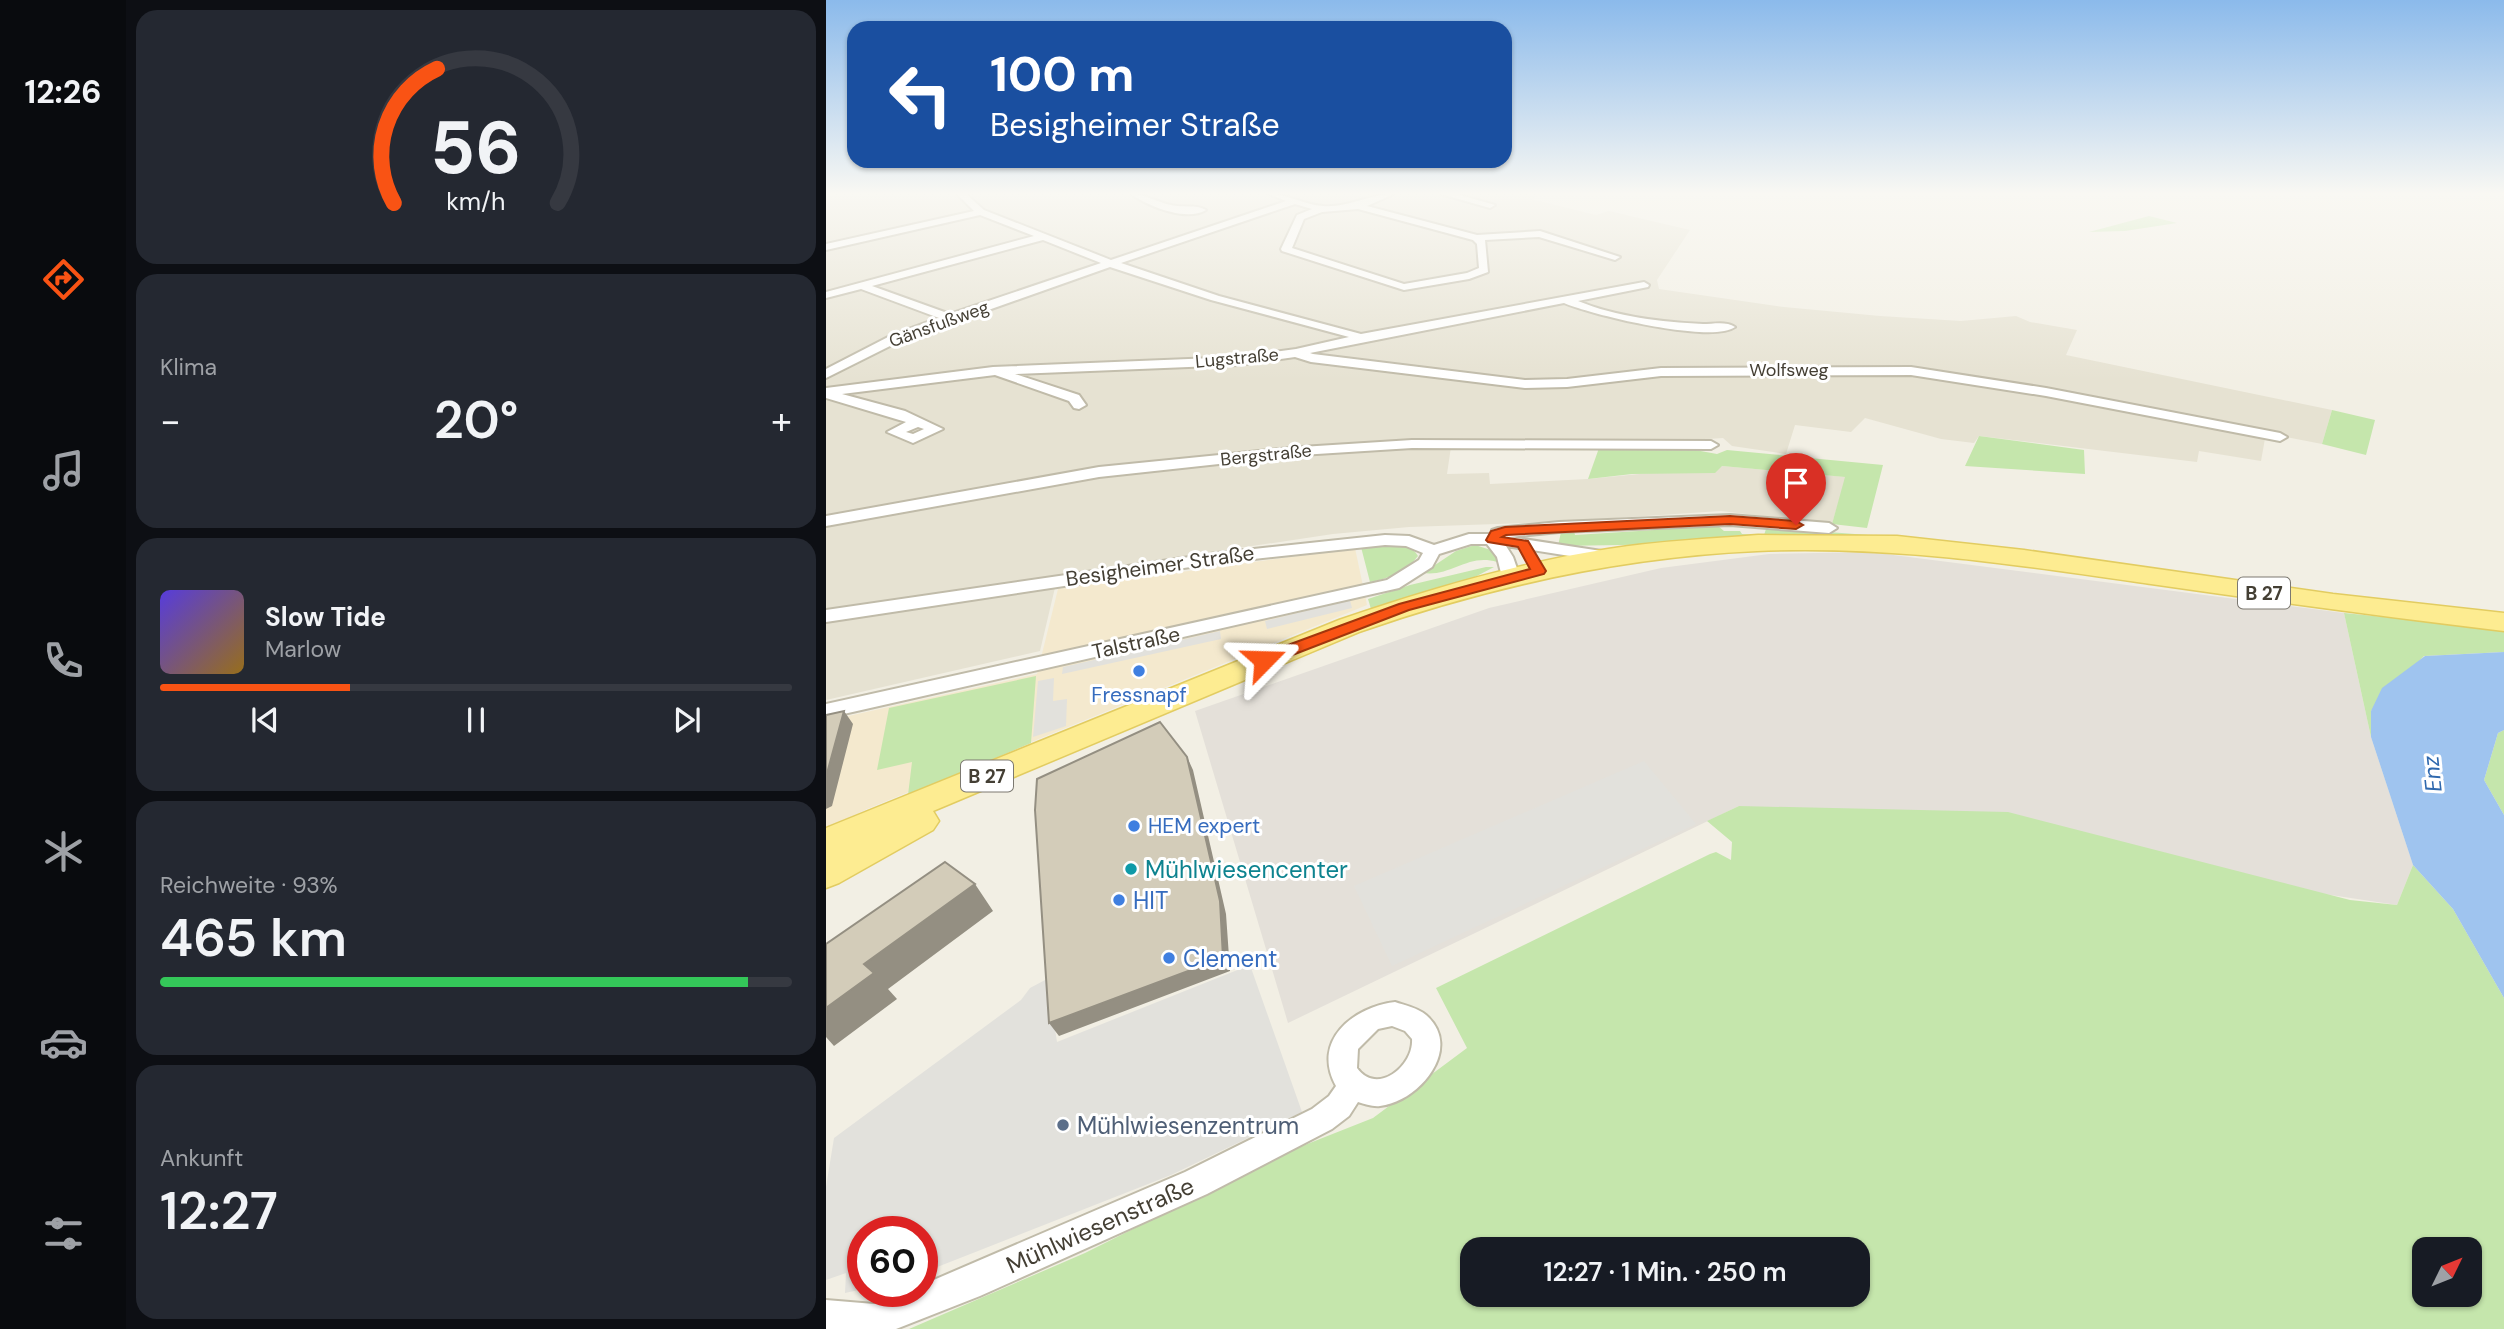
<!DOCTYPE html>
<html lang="de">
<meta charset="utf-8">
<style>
body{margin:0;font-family:"DM Sans",sans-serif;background:#242831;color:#f1f3f6;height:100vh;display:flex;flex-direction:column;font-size:26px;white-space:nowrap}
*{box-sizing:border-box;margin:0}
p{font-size:23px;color:#9ea1a6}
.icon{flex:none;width:38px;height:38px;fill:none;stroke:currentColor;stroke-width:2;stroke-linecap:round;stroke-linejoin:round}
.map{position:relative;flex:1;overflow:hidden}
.sheet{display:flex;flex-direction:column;gap:10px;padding:10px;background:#0d0f14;width:700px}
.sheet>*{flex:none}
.guide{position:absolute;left:21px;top:21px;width:665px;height:147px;border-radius:21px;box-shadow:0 2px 5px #0004;background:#1a4fa0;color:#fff;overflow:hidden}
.needle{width:46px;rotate:47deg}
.controls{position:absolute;left:1586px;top:1237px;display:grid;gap:14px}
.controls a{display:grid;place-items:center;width:70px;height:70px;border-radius:14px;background:#171b24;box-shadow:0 2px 5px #0004;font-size:35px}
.speed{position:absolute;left:21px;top:1216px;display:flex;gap:14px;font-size:35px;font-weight:700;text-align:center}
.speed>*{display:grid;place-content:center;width:91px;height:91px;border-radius:50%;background:#171b24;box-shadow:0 2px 5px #0004;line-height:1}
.speed .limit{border:10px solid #d22;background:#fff;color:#111}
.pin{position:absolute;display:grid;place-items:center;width:60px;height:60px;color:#fff;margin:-72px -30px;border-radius:50% 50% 50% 0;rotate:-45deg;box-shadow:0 0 7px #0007}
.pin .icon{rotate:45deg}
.me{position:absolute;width:77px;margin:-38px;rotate:68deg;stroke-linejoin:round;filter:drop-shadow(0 0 5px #0008)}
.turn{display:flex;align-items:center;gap:24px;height:147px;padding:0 28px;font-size:32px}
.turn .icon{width:91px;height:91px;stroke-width:2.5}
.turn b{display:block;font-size:49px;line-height:60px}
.big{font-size:52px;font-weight:600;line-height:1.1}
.sheet .widget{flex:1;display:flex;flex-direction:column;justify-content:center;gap:10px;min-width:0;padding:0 24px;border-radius:21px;background:#242831}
.sheet .dial{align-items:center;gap:0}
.dial svg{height:182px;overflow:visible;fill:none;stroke:#363941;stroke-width:7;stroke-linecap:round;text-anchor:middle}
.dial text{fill:#f1f3f6;stroke:none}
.song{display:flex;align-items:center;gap:21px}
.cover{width:84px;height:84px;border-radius:10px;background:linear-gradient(135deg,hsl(250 70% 55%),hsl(40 70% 35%))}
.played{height:7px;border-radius:4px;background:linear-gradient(90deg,#f95314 30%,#363941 30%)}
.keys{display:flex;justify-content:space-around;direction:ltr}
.heat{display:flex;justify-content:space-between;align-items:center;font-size:38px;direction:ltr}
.charge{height:10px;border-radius:5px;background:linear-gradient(90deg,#34c759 93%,#363941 0)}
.trip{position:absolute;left:634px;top:1237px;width:410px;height:70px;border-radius:21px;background:#171b24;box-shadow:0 2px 5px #0004;font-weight:600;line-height:70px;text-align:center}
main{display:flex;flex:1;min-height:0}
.tab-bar{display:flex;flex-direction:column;width:126px;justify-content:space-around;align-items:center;background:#090b0e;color:#9ea1a6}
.tab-bar .icon{width:49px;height:49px}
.tab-bar .selected{color:#f95314}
.tab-bar b{font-size:32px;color:#f1f3f6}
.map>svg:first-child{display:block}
</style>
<main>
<nav class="tab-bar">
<b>12:26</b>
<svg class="icon selected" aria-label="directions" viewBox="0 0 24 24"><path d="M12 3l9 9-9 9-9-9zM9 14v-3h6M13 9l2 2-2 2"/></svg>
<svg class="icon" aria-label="music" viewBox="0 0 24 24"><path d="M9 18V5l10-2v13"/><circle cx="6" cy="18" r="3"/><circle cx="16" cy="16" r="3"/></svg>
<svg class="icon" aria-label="phone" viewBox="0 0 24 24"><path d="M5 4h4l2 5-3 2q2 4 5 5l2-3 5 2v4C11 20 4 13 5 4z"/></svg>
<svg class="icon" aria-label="climate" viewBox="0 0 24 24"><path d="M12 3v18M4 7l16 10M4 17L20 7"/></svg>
<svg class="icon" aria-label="car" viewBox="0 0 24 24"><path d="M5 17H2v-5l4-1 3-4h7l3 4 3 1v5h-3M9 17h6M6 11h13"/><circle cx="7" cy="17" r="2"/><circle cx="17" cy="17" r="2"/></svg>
<svg class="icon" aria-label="filters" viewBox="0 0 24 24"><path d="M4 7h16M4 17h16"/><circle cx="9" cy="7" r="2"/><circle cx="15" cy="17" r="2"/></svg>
</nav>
<section class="sheet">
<div class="widget dial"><svg viewBox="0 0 100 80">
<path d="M14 69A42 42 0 1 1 86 69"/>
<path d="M14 69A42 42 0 0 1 33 10" stroke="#f95314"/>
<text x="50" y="56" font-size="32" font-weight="700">56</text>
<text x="50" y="72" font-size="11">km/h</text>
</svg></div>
<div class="widget"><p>Klima</p>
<div class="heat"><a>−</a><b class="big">20°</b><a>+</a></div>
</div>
<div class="widget">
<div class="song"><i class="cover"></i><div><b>Slow Tide</b><p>Marlow</p></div></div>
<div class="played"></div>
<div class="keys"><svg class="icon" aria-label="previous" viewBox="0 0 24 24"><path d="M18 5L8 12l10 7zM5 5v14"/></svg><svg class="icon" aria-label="pause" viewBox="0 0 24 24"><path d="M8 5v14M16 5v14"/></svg><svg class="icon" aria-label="next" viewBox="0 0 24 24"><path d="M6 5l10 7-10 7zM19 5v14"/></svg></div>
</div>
<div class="widget"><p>Reichweite · 93%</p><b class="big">465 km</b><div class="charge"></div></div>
<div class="widget"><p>Ankunft</p><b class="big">12:27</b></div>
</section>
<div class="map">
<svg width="1678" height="1329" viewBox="0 0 1678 1329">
<rect width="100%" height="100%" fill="#f2efe4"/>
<path fill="#e6e2d2" d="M 0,194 L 717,194 L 705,199 L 770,215 L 783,211 L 864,230 L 831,280 L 833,289 L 958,307 L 1054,316 L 1135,321 L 1190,316 L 1204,322 L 1251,330 L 1240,355 L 1506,410 L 1496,444 L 1440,433 L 1435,461 L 1373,451 L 1371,462 L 1153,436 L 1148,443 L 1115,439 L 1039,418 L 1025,432 L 969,425 L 960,454 L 906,446 L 897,438 L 824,443 L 626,440 L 621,474 L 663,473 L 664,484 L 762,479 L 896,466 L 1020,477 L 1006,524 L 895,511 L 729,522 L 583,527 L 507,534 L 232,575 L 214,651 L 0,700 Z"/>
<path fill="#f4e9ce" d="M 529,548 L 541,605 L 41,809 L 0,829 L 0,721 L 211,674 L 232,589 Z"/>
<path fill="#e4e0d9" d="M 1044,552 L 1518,613 L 1545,737 L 1587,865 L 1571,905 L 913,806 L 462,1023 L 369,711 L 663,608 L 835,568 L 943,554 Z"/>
<path fill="#c5e6ac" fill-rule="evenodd" d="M 1323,216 L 1351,223 L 1299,231 L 1263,232 Z
M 1506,410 L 1549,420 L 1540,455 L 1496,444 Z
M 1153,436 L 1258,450 L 1259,474 L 1139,466 Z
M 773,448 L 869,450 L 891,454 L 901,450 L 1057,465 L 1041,528 L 1006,524 L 1019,477 L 896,466 L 889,473 L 806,474 L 762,479 Z
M 892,526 L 898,531 L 914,531 L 916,534 L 938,535 L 940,529 L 947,528 L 1109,540 L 732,546 L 735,532 L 748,531 L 749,535 Z
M 555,544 C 568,545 586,544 592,556 C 581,571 562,579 544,582 L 535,547 Z
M 649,545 L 668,551 L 673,560 L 671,562 C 642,553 625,577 597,573 L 630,551 Z
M 660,567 L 668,567 L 647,578 L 545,609 L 542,599 L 584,585 Z
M 1518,613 L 1678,629 L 1678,652 L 1598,656 L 1545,711 L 1545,737 Z
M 210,676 L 205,743 L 82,795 L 86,762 L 51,770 L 63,708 Z
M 1678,730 L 1678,815 L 1658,780 L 1672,733 Z
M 913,806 L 1182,812 L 1524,900 L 1571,905 L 1587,865 L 1627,909 L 1678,998 L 1678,1329 L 83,1329 L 259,1253 L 461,1152 L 547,1118 L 641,1048 L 610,988 L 884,854 L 890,852 L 905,860 L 906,842 L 881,821 ZM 646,1250 L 1031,1250 L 1031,1295 L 646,1295 ZM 1598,1250 L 1643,1250 L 1643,1295 L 1598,1295 Z"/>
<path fill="#e2e1dc" d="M 524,600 L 526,608 L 441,629 L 439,621 Z
M 394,631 L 395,639 L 236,674 L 237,667 Z
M 228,678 L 227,701 L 241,699 L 240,726 L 207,737 L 212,681 Z
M 818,761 L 870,824 L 566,966 L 528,886 Z
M 424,965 L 476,1112 L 345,1175 L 96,1273 L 96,1232 L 37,1232 L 37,1289 L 19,1293 L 20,1273 L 0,1280 L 0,1187 L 8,1138 L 195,1000 L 204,988 L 221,979 L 231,1042 Z"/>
<path fill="#9fc4ef" d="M 1678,652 L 1678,730 L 1672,733 L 1658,780 L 1678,815 L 1678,998 L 1627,909 L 1587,865 L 1545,737 L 1545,711 L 1556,688 L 1599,656 Z"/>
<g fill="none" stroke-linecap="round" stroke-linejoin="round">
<defs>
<path id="street" d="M 131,194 L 140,194 L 158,210 L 285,260 L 460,201 L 443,194 C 462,194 478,205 497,206 C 522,208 544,194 568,194 L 541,206 L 651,235 L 714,231 L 794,257 L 789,260 L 713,237 L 659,240 L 662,272 L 643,279 L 578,290 L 456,251 L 455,249 L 471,215 L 486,209 L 469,204 L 295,263 L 393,296 L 535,334 L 818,282 L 823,285 L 822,287 L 752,301 C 791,317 835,322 877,324 C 887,324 901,321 909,327 C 886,344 766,315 738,303 L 484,353 L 487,354 L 699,380 L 741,379 L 835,368 L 1085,367 L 1220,388 L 1454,433 L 1461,437 L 1454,441 L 1220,396 L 1085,375 L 835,376 L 741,387 L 699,388 L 485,362 L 469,357 L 412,365 L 189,374 L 253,395 L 260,405 L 253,409 L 248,408 L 243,401 L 169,375 L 16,394 L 79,411 L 117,429 L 87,443 L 61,432 L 80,422 L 0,398 L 0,388 L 167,367 L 412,357 L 470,349 L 523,337 L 385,300 L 284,267 L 72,342 L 0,378 L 0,369 L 64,336 L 113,318 L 35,289 L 0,298 L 0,292 L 208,236 L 154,215 L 0,250 L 0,244 L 148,211 ZM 532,209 L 647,240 L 651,244 L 653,268 L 641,273 L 578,284 L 466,248 L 478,219 L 496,212 ZM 217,240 L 275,263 L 124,314 L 46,286 ZM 92,427 L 98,429 L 87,434 L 80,432 Z
M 305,194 C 320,194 330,202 345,205 C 356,208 370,204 380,210 C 360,222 322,206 305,194 Z
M 615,194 L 630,194 L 669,205 L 664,208 Z
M 586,440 L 885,441 L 892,445 L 885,449 L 586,448 L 475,455 L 273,477 L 0,526 L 0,516 L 273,467 L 475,447 Z
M 904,515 L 1003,523 L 1011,528 L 1003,533 L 904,525 L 733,532 L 684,537 L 782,552 L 790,557 L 782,562 L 680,546 L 687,557 L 694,577 L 685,582 L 676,577 L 671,557 L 661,544 L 645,544 L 613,554 L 606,567 L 573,588 L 0,718 L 0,704 L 561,580 L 593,560 L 597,553 L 580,546 L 559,545 L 391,563 L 0,622 L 0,610 L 391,553 L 559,535 L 583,536 L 608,545 L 643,534 L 665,534 L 666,530 L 672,528 L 733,522 Z
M 569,1002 C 578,1005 592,1008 600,1015 C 638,1048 593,1102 554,1106 C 547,1107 539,1104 532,1102 L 523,1116 L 506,1129 L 381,1194 L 154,1296 L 70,1329 L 0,1329 L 0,1300 L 48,1304 L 81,1292 L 96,1292 L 96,1285 L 359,1172 L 486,1109 L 503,1096 L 510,1086 C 485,1041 527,1007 569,1002 ZM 566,1026 L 579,1031 L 586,1039 C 588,1066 551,1096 531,1068 L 532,1049 L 552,1029 Z"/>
<path id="primary" d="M 932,535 L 1071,536 L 1198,550 L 1507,594 L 1678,613 L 1678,631 C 1560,617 1443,601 1325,584 C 1195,565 1064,545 931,551 C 794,557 662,587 533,632 L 107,811 L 113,821 L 107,830 L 13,883 L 0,888 L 0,828 L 513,620 C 600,590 691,563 782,549 C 832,541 882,539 932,535 Z"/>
</defs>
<use href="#street" stroke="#c0bba9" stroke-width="4"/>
<use href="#primary" stroke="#e2cc61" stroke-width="3"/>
<use href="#street" fill="#fff" fill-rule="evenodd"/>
<use href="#primary" fill="#fdec91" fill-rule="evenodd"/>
</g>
<path fill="#948f82" d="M 18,711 L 27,724 L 6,806 L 0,809 L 0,777 Z
M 361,757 L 367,770 L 400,914 L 404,971 L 233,1036 L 223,1023 Z
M 149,884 L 167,911 L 62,989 L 71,999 L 8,1046 L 0,1037 L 0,1008 L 38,964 Z"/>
<path fill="#d3ccb9" stroke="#948f82" stroke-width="2" d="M 18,711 L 0,777 L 0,715 Z
M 334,722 L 361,757 L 394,901 L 397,958 L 223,1023 L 209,810 L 211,779 Z
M 119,862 L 149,884 L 38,964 L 48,973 L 0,1008 L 0,944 Z"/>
<linearGradient id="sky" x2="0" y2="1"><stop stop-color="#8bbaeb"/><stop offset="0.51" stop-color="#f9f8f3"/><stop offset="1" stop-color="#f9f8f3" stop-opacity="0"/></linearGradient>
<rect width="1678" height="380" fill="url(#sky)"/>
<path fill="#f95314" stroke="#a2360d" stroke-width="2" d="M 904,516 L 970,521 L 977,525 L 970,529 L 904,524 L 680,535 L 676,537 L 702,541 L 720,571 L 718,574 L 583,610 L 443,664 L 432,664 L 430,660 L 432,656 L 573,604 L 704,569 L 692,547 L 662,542 L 660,540 L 665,531 L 679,527 Z"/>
<g fill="#3f7fe0" stroke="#fff" stroke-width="2.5">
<circle cx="313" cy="671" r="7"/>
<circle cx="308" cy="826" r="7"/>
<circle cx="293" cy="900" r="7"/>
<circle cx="343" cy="958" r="7"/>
</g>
<circle fill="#0f9aa8" stroke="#fff" stroke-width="2.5" cx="305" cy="869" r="7"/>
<circle fill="#5c6f8a" stroke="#fff" stroke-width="2.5" cx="237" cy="1125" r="7"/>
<g text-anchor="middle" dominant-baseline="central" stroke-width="6" stroke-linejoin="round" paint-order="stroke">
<g font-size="18" fill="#443f34" stroke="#fff">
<text transform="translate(113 324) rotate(-20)">Gänsfußweg</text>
<text transform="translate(411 358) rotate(-5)">Lugstraße</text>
<text x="963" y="370">Wolfsweg</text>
<text transform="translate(440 455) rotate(-6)">Bergstraße</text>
</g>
<g fill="#fff" stroke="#7c7971" stroke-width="2">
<rect x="1412" y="577.5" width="52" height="31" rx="5"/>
<rect x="135" y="760.5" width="52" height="31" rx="5"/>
</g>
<g font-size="19" font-weight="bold" fill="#443f34">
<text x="1438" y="593">B 27</text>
<text x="161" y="776">B 27</text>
</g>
<g font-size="21" fill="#443f34" stroke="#fff">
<text transform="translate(334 566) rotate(-8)">Besigheimer Straße</text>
<text transform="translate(310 643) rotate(-12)">Talstraße</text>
</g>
<g font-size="21" fill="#366cbe" stroke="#fff">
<text x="313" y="695">Fressnapf</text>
<text x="322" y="826" text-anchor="start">HEM expert</text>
</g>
<g font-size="23" font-style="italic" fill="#2e68ae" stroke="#fff">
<text transform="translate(1606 774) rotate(-96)">Enz</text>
</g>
<g font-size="24" fill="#0d838f" stroke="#fff" text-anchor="start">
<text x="319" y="869">Mühlwiesencenter</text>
</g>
<g font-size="24" fill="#366cbe" stroke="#fff" text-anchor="start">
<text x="307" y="900">HIT</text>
<text x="357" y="958">Clement</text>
</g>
<g font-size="24" fill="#4e5e75" stroke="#fff" text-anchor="start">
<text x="251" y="1125">Mühlwiesenzentrum</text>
</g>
<g font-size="24" fill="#443f34" stroke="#fff">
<text transform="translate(274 1225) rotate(-24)">Mühlwiesenstraße</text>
</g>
</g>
</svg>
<div class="controls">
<a><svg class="needle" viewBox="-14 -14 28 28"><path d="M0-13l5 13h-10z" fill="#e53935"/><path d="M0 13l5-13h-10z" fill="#9ea1a6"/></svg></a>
</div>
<div class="speed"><div class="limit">60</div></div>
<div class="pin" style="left:970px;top:525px;background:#d93025"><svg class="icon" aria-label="arrive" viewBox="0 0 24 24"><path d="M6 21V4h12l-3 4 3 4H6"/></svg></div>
<svg class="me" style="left:438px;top:660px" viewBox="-20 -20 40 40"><path d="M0-17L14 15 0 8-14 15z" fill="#f95314" stroke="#fff" stroke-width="4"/></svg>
<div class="trip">12:27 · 1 Min. · 250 m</div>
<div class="guide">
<div class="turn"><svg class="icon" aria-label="left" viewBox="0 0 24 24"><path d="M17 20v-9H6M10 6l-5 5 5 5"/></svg><div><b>100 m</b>Besigheimer Straße</div></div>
</div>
</div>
</main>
